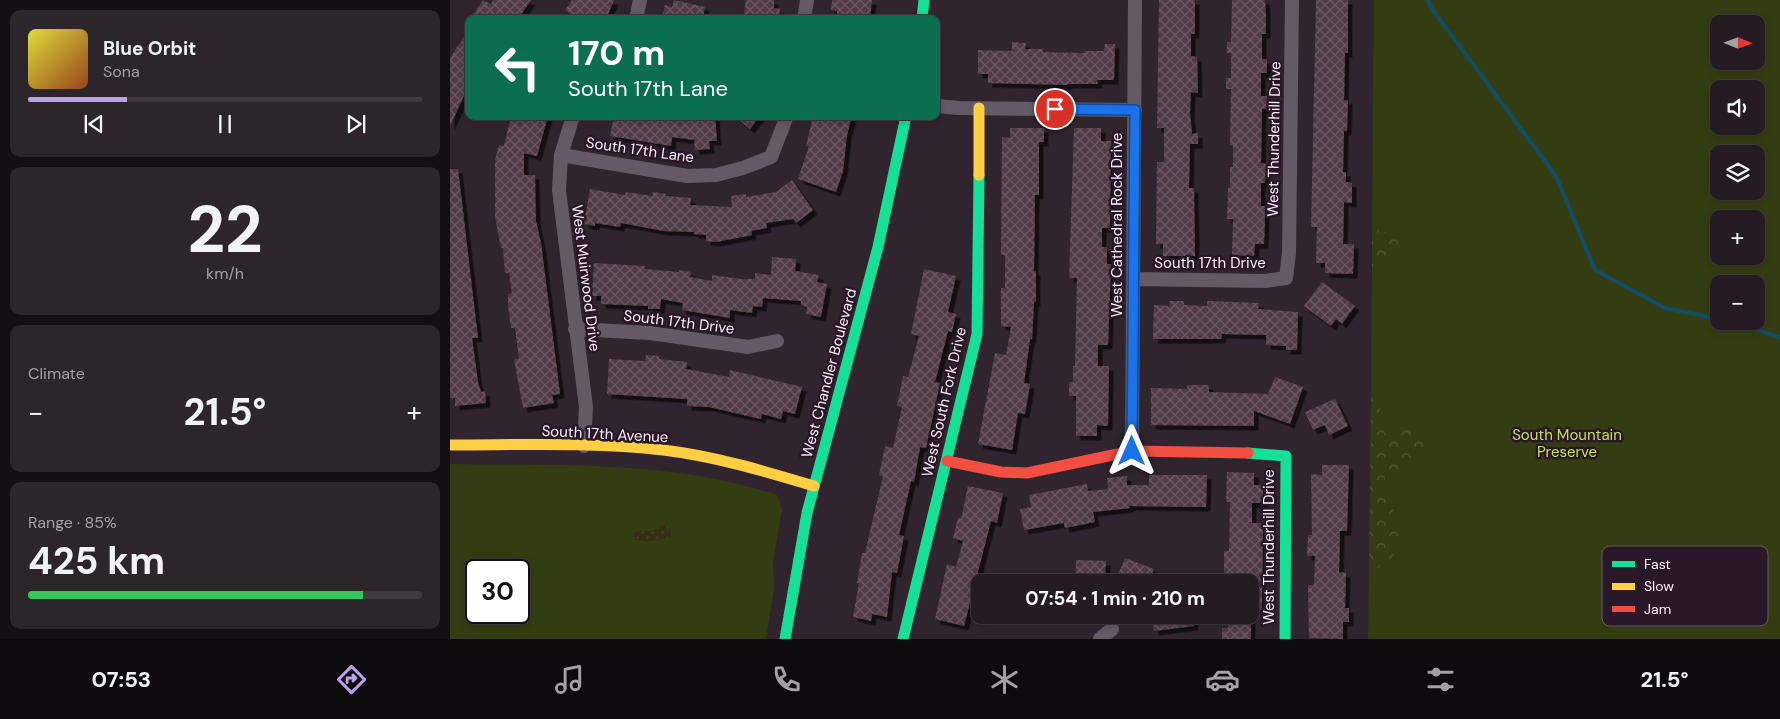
<!DOCTYPE html>
<meta charset="utf-8">
<style>
body{margin:0;font-family:"DM Sans",sans-serif;background:#2c252a;color:#f1f3f6;height:100vh;display:flex;flex-direction:column;font-size:19px;white-space:nowrap}
*{box-sizing:border-box;margin:0}
p{font-size:16px;color:#a3a1a5}
.icon{flex:none;width:28px;height:28px;fill:none;stroke:currentColor;stroke-width:2;stroke-linecap:round;stroke-linejoin:round}
.map{position:relative;flex:1;overflow:hidden}
.panel{display:flex;flex-direction:column;gap:10px;padding:10px;background:#140f13;width:450px}
.panel>*{flex:none}
.banner{position:absolute;left:15px;top:15px;width:475px;height:105px;border-radius:10px;box-shadow:0 2px 8px #0003,0 0 0 1px #413a40;background:#0b6e4f;color:#fff;overflow:hidden}
.needle{width:32px;rotate:91deg}
.tools{position:absolute;left:1260px;top:15px;display:grid;gap:10px}
.tools a{display:grid;place-items:center;width:55px;height:55px;border-radius:10px;background:#241c22;box-shadow:0 2px 8px #0003,0 0 0 1px #413a40;font-size:25px}
.speed{position:absolute;left:15px;top:559px;display:flex;gap:10px;font-size:25px;font-weight:700;text-align:center}
.speed>*{display:grid;place-content:center;width:65px;height:65px;border-radius:50%;background:#241c22;box-shadow:0 2px 8px #0003,0 0 0 1px #413a40;line-height:1}
.speed .limit{border:2px solid #111;border-radius:8px;background:#fff;color:#111}
.pin{position:absolute;display:grid;place-items:center;width:42px;height:42px;color:#fff;margin:-21px;border:2px solid #fff;border-radius:50%;box-shadow:0 1px 5px #0007}
.me{position:absolute;width:55px;margin:-28px;rotate:0deg;stroke-linejoin:round;filter:drop-shadow(0 0 4px #0008)}
.turn{display:flex;align-items:center;gap:18px;height:105px;padding:0 20px;font-size:22px}
.turn .icon{width:65px;height:65px;stroke-width:2.5}
.turn b{display:block;font-size:35px;line-height:42px}
.big{font-size:38px;font-weight:700;line-height:1.1}
.panel .widget{flex:1;display:flex;flex-direction:column;justify-content:center;gap:8px;min-width:0;padding:0 18px;border-radius:10px;background:#2c252a}
.panel .dial{align-items:center;gap:0}
.dial b{font-size:65px;line-height:1}
.song{display:flex;align-items:center;gap:15px}
.cover{width:60px;height:60px;border-radius:8px;background:linear-gradient(135deg,hsl(60 70% 55%),hsl(20 70% 35%))}
.played{height:5px;border-radius:2px;background:linear-gradient(90deg,#bca0f2 25%,#413a40 25%)}
.keys{display:flex;justify-content:space-around;direction:ltr}
.heat{display:flex;justify-content:space-between;align-items:center;font-size:28px;direction:ltr}
.charge{height:8px;border-radius:4px;background:linear-gradient(90deg,#34c759 85%,#413a40 0)}
.trip{position:absolute;left:521px;top:574px;width:288px;height:50px;border-radius:10px;background:#241c22;box-shadow:0 2px 8px #0003,0 0 0 1px #413a40;font-weight:700;line-height:50px;text-align:center}
.tab-bar{display:flex;height:80px;justify-content:space-around;align-items:center;background:#0e0b0e;color:#a3a1a5}
.tab-bar .icon{width:35px;height:35px}
.tab-bar .active{color:#bca0f2}
.tab-bar b{font-size:22px;color:#f1f3f6}
main{display:flex;flex:1;min-height:0}
.map>svg:first-child{display:block}
</style>
<main>
<section class="panel">
<div class="widget">
<div class="song"><i class="cover"></i><div><b>Blue Orbit</b><p>Sona</p></div></div>
<div class="played"></div>
<div class="keys"><svg class="icon" aria-label="previous" viewBox="0 0 24 24"><path d="M18 5L8 12l10 7zM5 5v14"/></svg><svg class="icon" aria-label="pause" viewBox="0 0 24 24"><path d="M8 5v14M16 5v14"/></svg><svg class="icon" aria-label="next" viewBox="0 0 24 24"><path d="M6 5l10 7-10 7zM19 5v14"/></svg></div>
</div>
<div class="widget dial"><b>22</b><p>km/h</p></div>
<div class="widget"><p>Climate</p>
<div class="heat"><a>−</a><b class="big">21.5°</b><a>+</a></div>
</div>
<div class="widget"><p>Range · 85%</p><b class="big">425 km</b><div class="charge"></div></div>
</section>
<div class="map">
<svg width="1330" height="639" viewBox="0 0 1330 639">
<defs>
<pattern id="forest-crowns" width="20" height="18" patternUnits="userSpaceOnUse" patternTransform="scale(1.25)"><rect width="20" height="18" fill="#343d11"/><path d="M2 6a3 3 0 1 1 6 0M12 15a3 3 0 1 1 6 0" fill="none" stroke="#525935"/></pattern>
<pattern id="sand-dots" width="8" height="8" patternUnits="userSpaceOnUse" patternTransform="scale(1.25)"><rect width="8" height="8" fill="#372f13"/><path d="M2 2h.1M6 6h.1" fill="none" stroke="#4b432a" stroke-width="1.8" stroke-linecap="round"/></pattern>
<pattern id="building-cross-hatch" width="8" height="8" patternUnits="userSpaceOnUse" patternTransform="scale(1.25)"><rect width="8" height="8" fill="#513b49"/><path d="M0 0l8 8M0 8l8-8" fill="none" stroke="#6b5864"/></pattern>
<filter id="shadow"><feDropShadow dx="4.5" dy="4.5" stdDeviation="0" flood-color="#0009"/></filter>
</defs>
<rect width="100%" height="100%" fill="#30252e"/>
<path fill="#343d11" fill-rule="evenodd" d="M 924,0 L 1330,0 L 1330,639 L 918,639 L 919,574 L 922,572 L 924,400 L 921,395 L 922,273 L 925,271 L 926,230 L 922,228 ZM 1269,24 L 1306,24 L 1306,61 L 1269,61 ZM 1269,89 L 1306,89 L 1306,126 L 1269,126 ZM 1269,154 L 1306,154 L 1306,191 L 1269,191 ZM 1269,219 L 1306,219 L 1306,256 L 1269,256 ZM 1269,284 L 1306,284 L 1306,321 L 1269,321 Z
M 0,464 C 110,466 221,460 327,495 L 332,510 L 323,562 L 324,589 L 316,639 L 0,639 ZM 26,570 L 69,570 L 69,612 L 26,612 Z"/>
<path fill="url(#forest-crowns)" d="M 922,228 C 934,232 954,234 954,250 L 922,273 Z
M 921,395 L 938,423 L 961,429 L 979,450 L 976,458 L 936,476 C 926,499 940,499 947,517 C 950,527 949,551 941,558 C 934,564 926,569 919,574 Z"/>
<path fill="url(#sand-dots)" d="M 213,525 L 221,528 L 221,537 L 195,542 L 185,539 L 184,533 L 188,531 L 201,531 Z"/>
<g fill="none" stroke-linecap="round" stroke-linejoin="round">
<path stroke="#114d66" stroke-width="4" d="M 978,0 L 982,9 L 1106,176 L 1145,270 L 1215,308 L 1269,319
M 1279,321 L 1330,337"/>
</g>
<path fill="url(#building-cross-hatch)" filter="url(#shadow)" d="M 33,0 L 41,4 L 43,0 L 81,0 L 68,19 L 20,19 Z
M 122,0 L 164,0 L 156,19 L 116,19 L 120,13 L 115,10 Z
M 224,0 L 255,7 L 253,17 L 212,19 L 215,5 L 222,7 Z
M 296,0 L 324,0 L 324,8 L 330,9 L 329,19 L 293,19 Z
M 382,0 L 422,0 L 420,19 L 387,19 L 387,11 L 381,10 Z
M 709,0 L 745,0 L 745,34 L 741,34 L 741,56 L 747,57 L 748,93 L 741,92 L 740,113 L 742,134 L 748,133 L 748,144 L 740,144 L 739,188 L 744,188 L 745,256 L 713,256 L 713,244 L 706,244 L 707,162 L 714,162 L 714,128 L 707,128 Z
M 782,0 L 815,0 L 816,14 L 816,34 L 812,34 L 812,59 L 817,59 L 817,73 L 811,73 L 811,96 L 817,96 L 817,109 L 812,109 L 811,163 L 816,164 L 815,183 L 811,183 L 811,206 L 815,206 L 815,220 L 814,244 L 805,244 L 804,256 L 782,255 L 783,219 L 777,219 L 778,188 L 780,188 L 780,167 L 783,167 L 783,145 L 780,145 L 781,89 L 776,89 L 776,78 L 781,78 L 781,53 L 777,53 L 777,42 L 781,42 Z
M 866,0 L 898,0 L 898,53 L 895,53 L 894,100 L 898,100 L 897,131 L 894,131 L 893,172 L 896,172 L 896,182 L 902,183 L 902,203 L 894,202 L 893,244 L 904,244 L 903,274 L 875,273 L 875,263 L 866,263 L 867,227 L 861,227 Z
M 19,29 L 19,85 L 0,126 L 0,58 Z
M 562,42 L 576,43 L 575,49 L 593,49 L 593,52 L 634,53 L 634,51 L 654,51 L 655,44 L 665,44 L 664,80 L 647,80 L 648,84 L 618,84 L 618,85 L 538,83 L 538,74 L 528,74 L 528,50 L 562,51 Z
M 61,116 L 98,116 L 87,156 L 74,153 L 74,175 L 85,175 L 86,221 L 91,243 L 110,394 L 102,395 L 104,403 L 73,408 L 64,359 L 69,359 L 65,328 L 61,328 L 58,306 L 58,294 L 62,293 L 59,273 L 55,273 L 53,248 L 51,248 L 45,217 L 45,160 L 49,145 L 54,146 Z
M 164,116 L 265,116 L 267,141 L 259,141 L 260,149 L 245,150 L 244,140 L 222,137 L 221,146 L 160,136 Z
M 284,116 L 310,116 L 300,129 Z
M 363,116 L 402,116 L 397,135 L 393,171 L 386,192 L 348,179 L 359,146 L 356,146 Z
M 560,128 L 594,128 L 594,142 L 589,142 L 589,195 L 585,195 L 584,271 L 586,271 L 586,302 L 584,302 L 582,339 L 580,339 L 574,383 L 580,384 L 575,414 L 568,413 L 562,450 L 528,444 L 545,353 L 556,355 L 561,327 L 551,326 L 551,288 L 555,288 L 555,255 L 551,255 L 552,137 L 560,138 Z
M 624,128 L 651,128 L 651,141 L 661,141 L 660,228 L 652,228 L 652,247 L 657,247 L 657,264 L 661,264 L 658,345 L 648,345 L 648,366 L 659,366 L 658,426 L 647,425 L 647,436 L 626,436 L 626,396 L 619,396 L 619,382 L 623,382 L 623,366 L 625,366 L 627,278 L 619,278 Z
M 0,169 L 8,169 L 28,338 L 22,338 L 28,382 L 31,392 L 35,391 L 36,403 L 5,406 L 5,398 L 0,398 Z
M 342,180 L 363,210 L 346,223 L 343,219 L 316,223 L 317,228 L 301,231 L 302,235 L 266,242 L 256,241 L 256,235 L 244,234 L 244,232 L 214,231 L 171,223 L 170,227 L 145,223 L 145,226 L 134,224 L 140,189 L 175,195 L 176,192 L 202,196 L 203,192 L 216,194 L 215,196 L 241,198 L 240,205 L 282,207 L 281,196 L 296,194 L 296,197 L 326,192 Z
M 322,257 L 346,259 L 345,271 L 369,275 L 367,282 L 377,284 L 371,317 L 356,314 L 357,307 L 351,305 L 351,301 L 313,298 L 312,307 L 303,306 L 302,313 L 280,310 L 280,318 L 232,310 L 233,303 L 211,299 L 210,309 L 198,309 L 198,306 L 151,304 L 151,296 L 142,296 L 144,263 L 195,266 L 195,269 L 229,272 L 229,270 L 241,272 L 240,277 L 262,281 L 262,275 L 292,279 L 305,279 L 305,273 L 321,275 Z
M 474,269 L 506,276 L 498,312 L 506,314 L 502,332 L 498,331 L 485,382 L 490,383 L 476,448 L 470,447 L 464,482 L 461,481 L 449,535 L 454,536 L 447,573 L 442,572 L 437,617 L 422,614 L 421,621 L 403,617 L 409,583 L 407,583 L 412,553 L 415,553 L 433,476 L 429,475 L 435,446 L 443,448 L 452,407 L 447,406 L 453,376 L 458,377 L 469,336 L 461,334 Z
M 872,282 L 905,306 L 892,324 L 886,319 L 881,326 L 854,306 Z
M 719,301 L 734,301 L 734,305 L 757,306 L 757,301 L 809,303 L 808,309 L 848,312 L 847,350 L 836,350 L 836,346 L 816,345 L 816,335 L 772,334 L 771,339 L 703,339 L 704,305 L 720,306 Z
M 196,355 L 209,356 L 209,359 L 237,362 L 236,369 L 279,377 L 280,370 L 352,387 L 345,414 L 333,411 L 331,419 L 312,414 L 311,419 L 259,407 L 237,406 L 237,399 L 157,394 L 159,359 L 195,361 Z
M 825,377 L 853,387 L 840,424 L 804,411 L 804,426 L 701,425 L 701,388 L 737,389 L 737,385 L 759,385 L 759,392 L 818,394 Z
M 885,399 L 898,426 L 879,435 L 875,425 L 863,430 L 855,412 Z
M 872,465 L 899,465 L 897,531 L 890,531 L 889,572 L 896,573 L 895,608 L 899,608 L 899,622 L 893,622 L 893,639 L 859,638 L 858,585 L 864,585 L 865,556 L 857,556 L 858,535 L 862,535 L 861,474 L 872,475 Z
M 777,472 L 804,473 L 804,485 L 813,485 L 813,503 L 802,503 L 802,523 L 813,523 L 812,610 L 800,610 L 800,582 L 774,582 L 774,551 L 779,551 L 780,502 L 776,502 Z
M 699,475 L 757,475 L 756,507 L 679,506 L 680,508 L 643,512 L 645,522 L 615,528 L 614,523 L 574,530 L 570,509 L 581,507 L 579,495 L 637,484 L 638,491 L 658,489 L 657,478 L 677,476 L 677,485 L 699,485 Z
M 518,486 L 553,493 L 547,523 L 541,521 L 514,626 L 485,619 L 497,564 L 506,567 L 513,541 L 503,538 L 508,518 L 511,519 Z
M 675,558 L 704,569 L 699,582 L 665,582 Z
M 626,560 L 656,561 L 655,582 L 625,582 Z
M 702,615 L 743,615 L 744,626 L 704,631 Z
M 778,615 L 801,615 L 801,639 L 772,639 L 772,628 L 778,628 Z"/>
<g fill="none" stroke-linecap="round" stroke-linejoin="round">
<path stroke="#635a65" stroke-width="14" d="M 186,19 L 190,0
M 354,19 L 357,0
M 486,106 L 509,108 L 685,110
M 123,116 L 111,155 L 109,190 L 136,407 L 134,446
M 111,155 L 237,176 L 266,175 L 293,168 L 321,157 L 337,116
M 683,279 L 815,281 L 836,278 L 839,253 L 842,0
M 125,329 L 200,333 L 298,347 L 327,341
M 682,451 L 685,0
M 650,639 L 662,629"/>
<path stroke="#16e098" stroke-width="11" d="M 472,19 L 474,0
M 798,453 L 836,456 L 835,639
M 335,639 L 357,513 L 428,247 L 456,116
M 453,639 L 527,334 L 529,175"/>
<path stroke="#ffcf43" stroke-width="11" d="M 529,108 L 529,175
M 0,445 C 71,445 142,442 213,450 C 264,456 314,471 364,486"/>
<path stroke="#f24e42" stroke-width="11" d="M 497,461 L 551,472 L 577,473 L 682,451 L 798,453"/>
</g>
<g fill="none" stroke-linecap="round" stroke-linejoin="round">
<defs>
<path id="route" d="M 605,109 L 685,110 L 682,451"/>
</defs>
<use href="#route" stroke="#114b97" stroke-width="12"/>
<use href="#route" stroke="#1a73e8" stroke-width="9"/>
</g>
<g text-anchor="middle" dominant-baseline="central" stroke-width="5" stroke-linejoin="round" paint-order="stroke">
<g font-size="15" fill="#fceffa" stroke="#291828">
<text transform="translate(824 139) rotate(-89)">West Thunderhill Drive</text>
<text transform="translate(190 150) rotate(8)">South 17th Lane</text>
<text transform="translate(667 225) rotate(-90)">West Cathedral Rock Drive</text>
<text x="760" y="263">South 17th Drive</text>
<text transform="translate(136 278) rotate(83)">West Muirwood Drive</text>
<text transform="translate(229 322) rotate(7)">South 17th Drive</text>
<text transform="translate(379 373) rotate(-75)">West Chandler Boulevard</text>
<text transform="translate(494 402) rotate(-77)">West South Fork Drive</text>
<text transform="translate(155 434) rotate(3)">South 17th Avenue</text>
<text transform="translate(819 547) rotate(-90)">West Thunderhill Drive</text>
</g>
<g font-size="15" fill="#c1e161" stroke="#291828">
<text x="1117" y="435">South Mountain<tspan x="1117" dy="17">Preserve</tspan></text>
</g>
</g>
<rect x="1152" y="546" width="166" height="80" rx="8" fill="#291828" stroke="#685867" stroke-width="1"/>
<rect x="1162" y="561" width="23" height="6" fill="#16e098"/>
<rect x="1162" y="583" width="23" height="7" fill="#ffcf43"/>
<rect x="1162" y="606" width="23" height="6" fill="#f24e42"/>
<g font-size="14" fill="#fceffa">
<text x="1194" y="569">Fast</text>
<text x="1194" y="591">Slow</text>
<text x="1194" y="614">Jam</text>
</g>
</svg>
<div class="tools">
<a><svg class="needle" viewBox="-14 -14 28 28"><path d="M0-13l5 13h-10z" fill="#e53935"/><path d="M0 13l5-13h-10z" fill="#a3a1a5"/></svg></a>
<a><svg class="icon" aria-label="sound" viewBox="0 0 24 24"><path d="M4 9h4l5-4v14l-5-4H4zM17 9q2 3 0 6"/></svg></a>
<a><svg class="icon" aria-label="layers" viewBox="0 0 24 24"><path d="M12 4l9 5-9 5-9-5zM3 14l9 5 9-5"/></svg></a>
<a>+</a>
<a>−</a>
</div>
<div class="speed"><div class="limit">30</div></div>
<div class="pin" style="left:605px;top:109px;background:#d93025"><svg class="icon" aria-label="arrive" viewBox="0 0 24 24"><path d="M6 21V4h12l-3 4 3 4H6"/></svg></div>
<svg class="me" style="left:682px;top:451px" viewBox="-20 -20 40 40"><path d="M0-17L14 15 0 8-14 15z" fill="#1a73e8" stroke="#fff" stroke-width="4"/></svg>
<div class="trip">07:54 · 1 min · 210 m</div>
<div class="banner">
<div class="turn"><svg class="icon" aria-label="left" viewBox="0 0 24 24"><path d="M17 20v-9H6M10 6l-5 5 5 5"/></svg><div><b>170 m</b>South 17th Lane</div></div>
</div>
</div>
</main>
<nav class="tab-bar">
<b>07:53</b>
<svg class="icon active" aria-label="directions" viewBox="0 0 24 24"><path d="M12 3l9 9-9 9-9-9zM9 14v-3h6M13 9l2 2-2 2"/></svg>
<svg class="icon" aria-label="music" viewBox="0 0 24 24"><path d="M9 18V5l10-2v13"/><circle cx="6" cy="18" r="3"/><circle cx="16" cy="16" r="3"/></svg>
<svg class="icon" aria-label="phone" viewBox="0 0 24 24"><path d="M5 4h4l2 5-3 2q2 4 5 5l2-3 5 2v4C11 20 4 13 5 4z"/></svg>
<svg class="icon" aria-label="climate" viewBox="0 0 24 24"><path d="M12 3v18M4 7l16 10M4 17L20 7"/></svg>
<svg class="icon" aria-label="car" viewBox="0 0 24 24"><path d="M5 17H2v-5l4-1 3-4h7l3 4 3 1v5h-3M9 17h6M6 11h13"/><circle cx="7" cy="17" r="2"/><circle cx="17" cy="17" r="2"/></svg>
<svg class="icon" aria-label="filters" viewBox="0 0 24 24"><path d="M4 7h16M4 17h16"/><circle cx="9" cy="7" r="2"/><circle cx="15" cy="17" r="2"/></svg>
<b>21.5°</b>
</nav>
